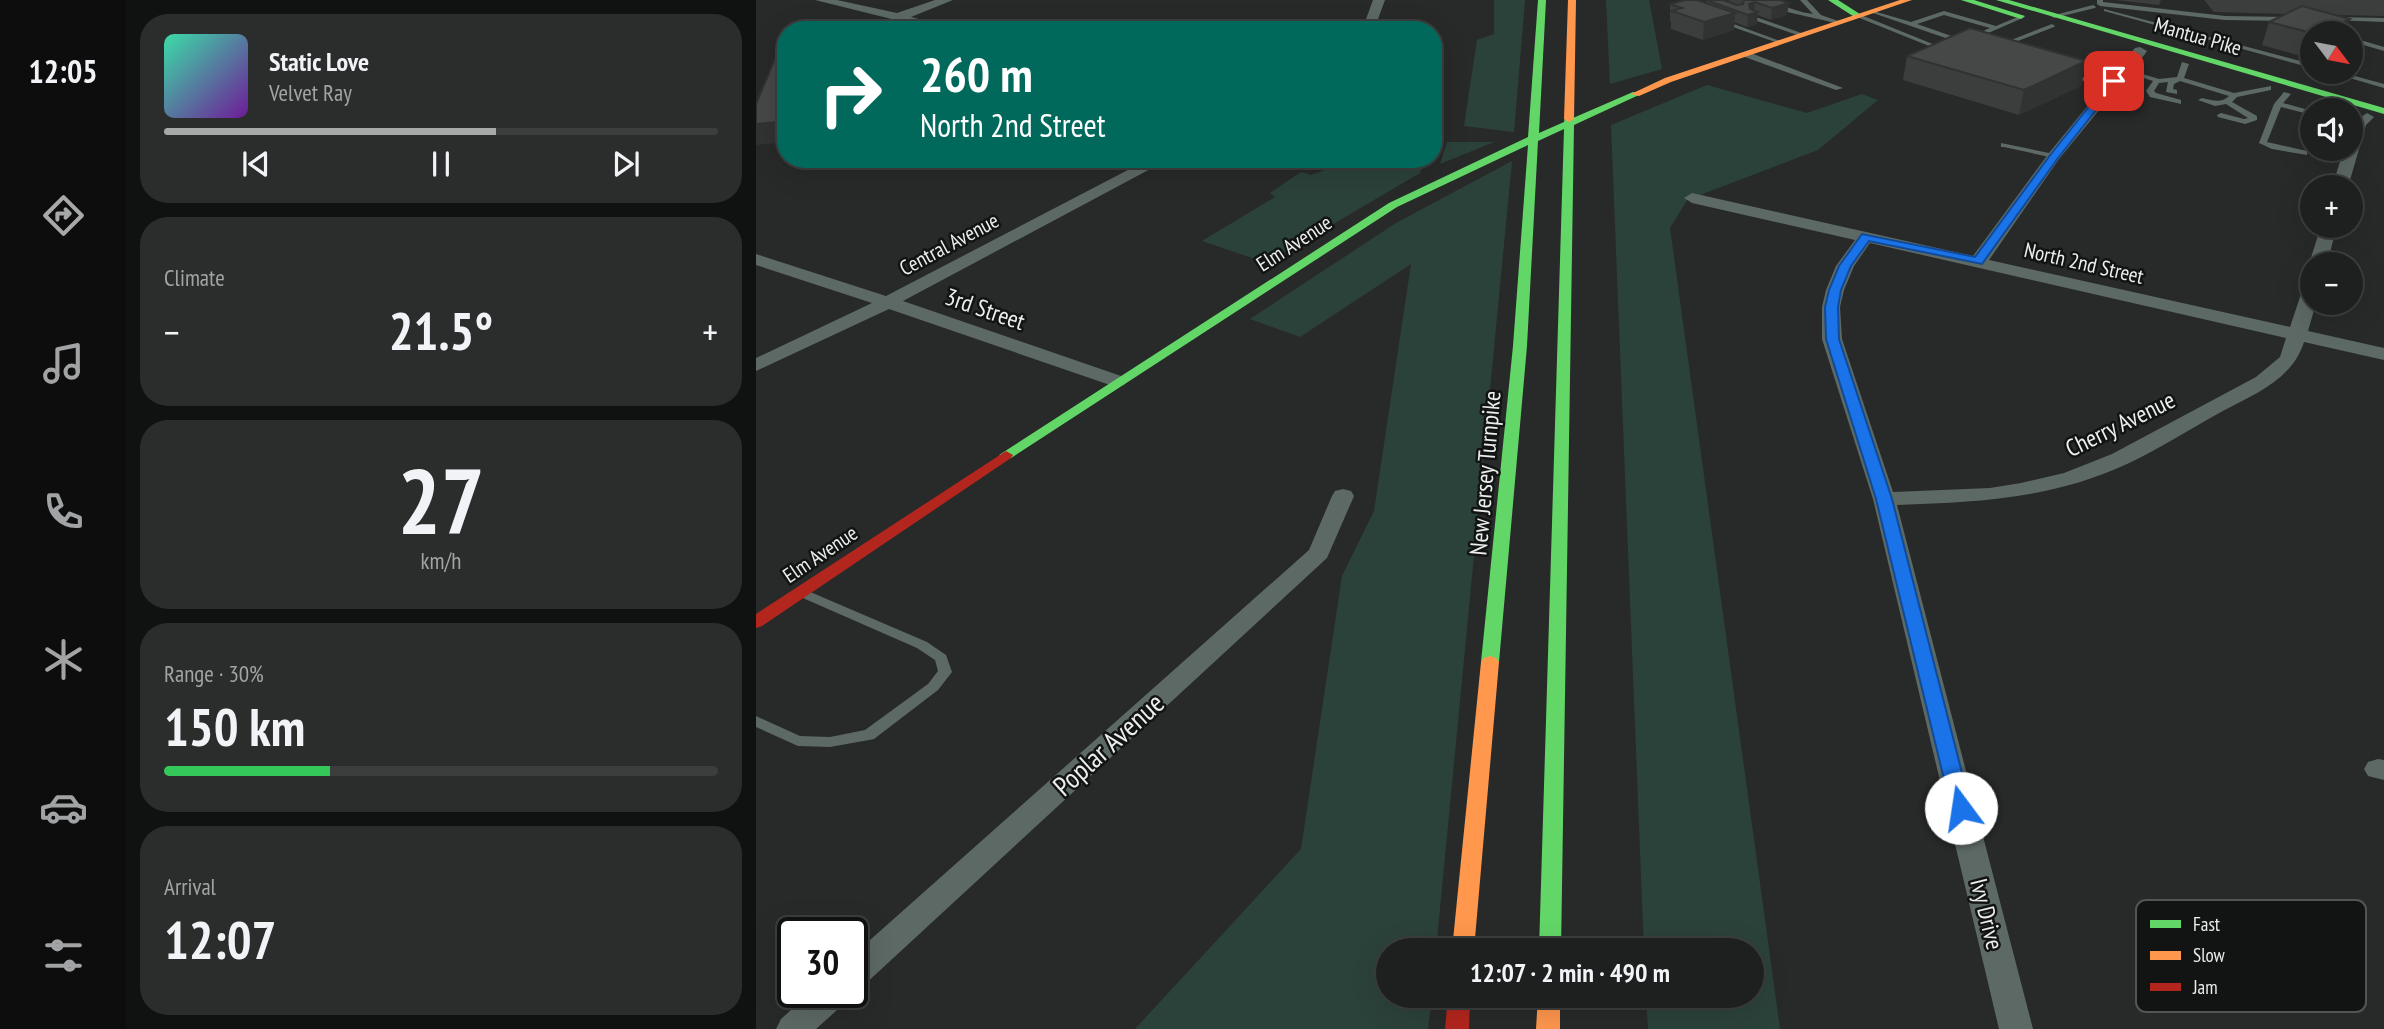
<!DOCTYPE html>
<meta charset="utf-8">
<style>
body{margin:0;font-family:"PT Sans Narrow",sans-serif;background:#2b2d2c;color:#f1f3f6;height:100vh;display:flex;flex-direction:column;font-size:26px;white-space:nowrap}
*{box-sizing:border-box;margin:0}
p{font-size:23px;color:#a1a3a4}
.icon{flex:none;width:38px;height:38px;fill:none;stroke:currentColor;stroke-width:2;stroke-linecap:round;stroke-linejoin:round}
.map{position:relative;flex:1;overflow:hidden}
.panel{display:flex;flex-direction:column;gap:14px;padding:14px;background:#101211;width:630px}
.panel>*{flex:none}
.banner{position:absolute;left:21px;top:21px;width:665px;height:147px;border-radius:28px;box-shadow:0 7px 28px #0002,0 0 0 2px #3c3e3d;background:#00695c;color:#fff;overflow:hidden}
.needle{width:46px;rotate:122deg}
.tools{position:absolute;left:1544px;top:21px;display:grid;gap:14px}
.tools a{display:grid;place-items:center;width:63px;height:63px;border-radius:50%;background:#1e201f;box-shadow:0 7px 28px #0002,0 0 0 2px #3c3e3d;font-size:35px}
.speed{position:absolute;left:21px;top:917px;display:flex;gap:14px;font-size:35px;font-weight:700;text-align:center}
.speed>*{display:grid;place-content:center;width:91px;height:91px;border-radius:50%;background:#1e201f;box-shadow:0 7px 28px #0002,0 0 0 2px #3c3e3d;line-height:1}
.speed .limit{border:4px solid #111;border-radius:10px;background:#fff;color:#111}
.pin{position:absolute;display:grid;place-items:center;width:60px;height:60px;color:#fff;margin:-30px;border-radius:14px;box-shadow:0 4px 10px #0006}
.me{position:absolute;width:77px;margin:-38px;rotate:346deg;stroke-linejoin:round;filter:drop-shadow(0 0 5px #0008)}
.turn{display:flex;align-items:center;gap:24px;height:147px;padding:0 28px;font-size:32px}
.turn .icon{width:91px;height:91px;stroke-width:2.5}
.turn b{display:block;font-size:49px;line-height:60px}
.big{font-size:52px;font-weight:700;line-height:1.1}
.panel .tile{flex:1;display:flex;flex-direction:column;justify-content:center;gap:10px;min-width:0;padding:0 24px;border-radius:28px;background:#2b2d2c}
.panel .dial{align-items:center;gap:0}
.dial b{font-size:91px;line-height:1}
.song{display:flex;align-items:center;gap:21px}
.cover{width:84px;height:84px;border-radius:10px;background:linear-gradient(135deg,hsl(160 70% 55%),hsl(280 70% 35%))}
.played{height:7px;border-radius:4px;background:linear-gradient(90deg,#a7a9a8 60%,#3c3e3d 60%)}
.keys{display:flex;justify-content:space-around;direction:ltr}
.heat{display:flex;justify-content:space-between;align-items:center;font-size:38px;direction:ltr}
.charge{height:10px;border-radius:5px;background:linear-gradient(90deg,#34c759 30%,#3c3e3d 0)}
.trip{position:absolute;left:620px;top:938px;width:388px;height:70px;border-radius:35px;background:#1e201f;box-shadow:0 7px 28px #0002,0 0 0 2px #3c3e3d;font-weight:700;line-height:70px;text-align:center}
main{display:flex;flex:1;min-height:0}
.tab-bar{display:flex;flex-direction:column;width:126px;justify-content:space-around;align-items:center;background:#0c0d0c;color:#a1a3a4}
.tab-bar .icon{width:49px;height:49px}
.tab-bar .active{color:#a7a9a8}
.tab-bar b{font-size:32px;color:#f1f3f6}
.map>svg:first-child{display:block}
</style>
<main>
<nav class="tab-bar">
<b>12:05</b>
<svg class="icon active" aria-label="directions" viewBox="0 0 24 24"><path d="M12 3l9 9-9 9-9-9zM9 14v-3h6M13 9l2 2-2 2"/></svg>
<svg class="icon" aria-label="music" viewBox="0 0 24 24"><path d="M9 18V5l10-2v13"/><circle cx="6" cy="18" r="3"/><circle cx="16" cy="16" r="3"/></svg>
<svg class="icon" aria-label="phone" viewBox="0 0 24 24"><path d="M5 4h4l2 5-3 2q2 4 5 5l2-3 5 2v4C11 20 4 13 5 4z"/></svg>
<svg class="icon" aria-label="climate" viewBox="0 0 24 24"><path d="M12 3v18M4 7l16 10M4 17L20 7"/></svg>
<svg class="icon" aria-label="car" viewBox="0 0 24 24"><path d="M5 17H2v-5l4-1 3-4h7l3 4 3 1v5h-3M9 17h6M6 11h13"/><circle cx="7" cy="17" r="2"/><circle cx="17" cy="17" r="2"/></svg>
<svg class="icon" aria-label="filters" viewBox="0 0 24 24"><path d="M4 7h16M4 17h16"/><circle cx="9" cy="7" r="2"/><circle cx="15" cy="17" r="2"/></svg>
</nav>
<section class="panel">
<div class="tile">
<div class="song"><i class="cover"></i><div><b>Static Love</b><p>Velvet Ray</p></div></div>
<div class="played"></div>
<div class="keys"><svg class="icon" aria-label="previous" viewBox="0 0 24 24"><path d="M18 5L8 12l10 7zM5 5v14"/></svg><svg class="icon" aria-label="pause" viewBox="0 0 24 24"><path d="M8 5v14M16 5v14"/></svg><svg class="icon" aria-label="next" viewBox="0 0 24 24"><path d="M6 5l10 7-10 7zM19 5v14"/></svg></div>
</div>
<div class="tile"><p>Climate</p>
<div class="heat"><a>−</a><b class="big">21.5°</b><a>+</a></div>
</div>
<div class="tile dial"><b>27</b><p>km/h</p></div>
<div class="tile"><p>Range · 30%</p><b class="big">150 km</b><div class="charge"></div></div>
<div class="tile"><p>Arrival</p><b class="big">12:07</b></div>
</section>
<div class="map">
<svg width="1628" height="1029" viewBox="0 0 1628 1029">
<rect width="100%" height="100%" fill="#282a29"/>
<path fill="#2b423a" d="M 738,0 L 769,0 L 758,132 L 708,126 L 721,40 L 738,34 Z
M 850,0 L 893,0 L 906,69 L 854,84 Z
M 951,85 L 1051,113 L 1106,94 L 1122,100 L 1062,150 L 931,200 L 914,228 L 1024,1029 L 892,1029 L 890,996 L 996,996 L 996,950 L 888,950 L 855,125 Z
M 691,142 L 738,142 L 684,164 Z
M 600,159 L 669,159 L 664,173 L 511,263 L 446,241 L 519,197 L 514,193 L 545,172 L 555,175 Z
M 756,161 L 680,950 L 632,950 L 632,996 L 676,996 L 672,1029 L 379,1029 L 545,849 L 586,576 L 618,511 L 655,264 L 544,337 L 494,319 L 640,223 Z"/>
<g fill="none" stroke-linecap="round" stroke-linejoin="round">
<path fill="#5d6964" fill-rule="evenodd" d="M 1000,0 C 1020,0 1037,12 1057,14 L 1044,0 L 1051,0 L 1065,15 L 1085,22 L 1082,24 C 1055,16 1025,14 1000,0 Z
M 1341,0 L 1347,0 L 1347,2 L 1469,16 L 1535,17 L 1538,19 L 1535,21 L 1469,20 L 1344,6 L 1341,4 Z
M 1337,5 L 1340,7 L 1339,8 L 1298,18 L 1295,16 Z
M 1348,9 L 1556,64 L 1556,68 L 1348,11 Z
M 1114,10 L 1155,22 L 1188,11 L 1240,26 L 1264,16 L 1269,17 L 1207,44 L 1114,12 ZM 1188,15 L 1234,28 L 1207,40 L 1161,24 Z
M 1101,15 L 1105,15 L 1194,51 L 1188,52 L 1101,17 Z
M 997,16 L 1048,34 L 1049,35 L 1044,36 L 995,19 L 994,18 Z
M 1578,17 L 1628,18 L 1628,22 L 1576,20 L 1575,19 Z
M 960,19 L 964,19 L 1027,42 L 1022,43 L 960,21 Z
M 1296,24 L 1299,26 L 1298,27 L 1246,47 L 1240,46 Z
M 1594,37 L 1628,47 L 1628,51 L 1594,41 Z
M 986,52 L 992,52 L 1087,88 L 1080,90 L 986,56 Z
M 1426,62 L 1433,64 L 1428,78 L 1478,93 L 1515,86 L 1515,90 L 1481,97 L 1476,102 L 1501,116 L 1501,120 L 1489,124 L 1462,117 L 1461,115 L 1465,113 L 1488,119 L 1492,118 L 1470,104 L 1459,106 L 1442,100 L 1446,98 C 1456,100 1465,104 1473,96 L 1424,81 L 1418,84 L 1417,89 L 1421,90 L 1421,94 L 1410,92 L 1412,82 L 1403,83 L 1398,91 L 1400,93 L 1425,100 L 1425,104 L 1394,97 L 1390,91 L 1397,81 L 1363,70 L 1367,68 L 1403,79 L 1421,77 Z
M 1573,72 L 1584,72 L 1628,84 L 1628,88 Z
M 1308,73 L 1355,83 L 1359,85 L 1355,87 L 1311,77 L 1308,77 Z
M 1528,92 L 1535,94 L 1527,103 L 1556,111 L 1556,123 L 1552,132 L 1556,133 L 1556,138 L 1543,133 L 1552,114 L 1525,107 L 1511,142 L 1551,151 L 1551,155 L 1516,149 L 1503,143 L 1518,104 Z
M 1567,103 L 1574,105 L 1568,110 L 1559,110 Z
M 1245,143 L 1298,154 L 1302,156 L 1298,158 L 1248,147 L 1245,147 Z
M 1558,153 L 1592,158 L 1596,160 L 1592,162 L 1561,157 L 1558,157 Z
M 45,588 L 171,642 L 190,655 L 196,672 L 182,690 L 118,739 L 113,740 L 74,747 L 42,746 L 0,727 L 0,716 L 44,736 L 74,737 L 109,730 L 172,684 L 182,671 L 179,660 L 161,648 L 40,595 L 38,592 L 40,589 Z"/>
<path fill="#5d6964" fill-rule="evenodd" d="M 59,0 L 81,0 L 141,13 L 179,0 L 197,0 L 155,17 L 204,30 L 180,30 Z
M 617,0 L 629,0 L 618,30 L 606,30 Z
M 1384,47 L 1391,51 L 1389,54 L 1303,159 L 1233,260 L 1534,327 L 1547,288 L 1556,283 L 1556,303 L 1560,303 L 1552,331 L 1628,348 L 1628,360 L 1548,342 C 1536,380 1499,394 1465,412 C 1434,429 1403,449 1371,464 C 1295,499 1223,502 1141,505 L 1277,1029 L 1243,1029 L 1117,499 L 1066,339 L 1066,307 L 1070,290 L 1080,266 L 1099,240 L 936,203 L 928,198 L 936,193 L 1217,256 L 1293,153 L 1379,48 ZM 1114,243 L 1530,338 L 1524,357 L 1500,377 L 1356,454 L 1308,473 L 1265,483 L 1234,488 L 1137,492 L 1086,339 L 1084,307 L 1088,290 L 1098,266 Z
M 1611,113 L 1618,117 L 1610,125 L 1592,187 L 1576,187 L 1588,149 L 1594,149 L 1596,123 Z
M 393,159 L 413,159 L 147,301 L 368,377 L 371,381 L 368,385 L 354,385 L 133,309 L 0,371 L 0,358 L 116,303 L 0,265 L 0,254 L 130,296 Z
M 1565,226 L 1581,226 L 1571,264 L 1556,264 L 1556,268 L 1553,264 Z
M 587,489 L 595,491 L 598,496 L 571,558 L 107,986 L 96,990 L 96,956 L 553,550 L 576,496 L 579,491 Z
M 1622,759 L 1628,760 L 1628,780 L 1612,776 L 1608,769 L 1612,762 Z
M 55,992 L 94,992 L 90,1002 L 60,1029 L 20,1029 L 25,1019 Z"/>
<path fill="#63d668" fill-rule="evenodd" d="M 782,0 L 790,0 L 783,133 L 808,122 L 809,117 L 817,118 L 877,92 L 885,94 L 818,125 L 805,950 L 783,950 L 808,129 L 782,141 L 771,346 L 743,662 L 740,666 L 728,666 L 725,662 L 757,346 L 772,145 L 641,207 L 255,458 L 250,459 L 243,455 L 633,203 L 772,137 Z
M 1072,0 L 1082,0 L 1107,16 L 1100,18 Z
M 1205,0 L 1218,0 L 1269,16 L 1265,19 Z
M 1240,0 L 1253,0 L 1628,108 L 1628,114 Z"/>
<path fill="#ff974d" fill-rule="evenodd" d="M 812,0 L 820,0 L 818,119 L 813,122 L 808,119 Z
M 1144,0 L 1156,0 L 915,82 L 883,96 L 875,94 L 909,78 Z
M 734,656 L 740,658 L 743,662 L 718,950 L 696,950 L 725,662 L 728,658 Z
M 782,996 L 804,996 L 804,1029 L 780,1029 Z"/>
<path fill="#b3261e" fill-rule="evenodd" d="M 250,451 L 257,455 L 255,458 L 6,626 L 0,628 L 0,614 Z
M 692,996 L 714,996 L 713,1029 L 689,1029 Z"/>
</g>
<path fill="#3c3d3d" d="M 950,0 L 972,2 L 973,0 L 1024,0 L 1031,15 L 1015,20 L 1001,15 L 1001,24 L 991,27 L 978,22 L 978,30 L 947,40 L 915,29 L 915,22 L 914,21 L 914,4 L 950,3 Z
M 1359,0 L 1405,0 L 1403,5 Z
M 1448,0 L 1628,0 L 1628,16 L 1578,15 L 1594,19 L 1589,33 L 1556,33 L 1555,59 L 1506,45 L 1513,22 L 1530,14 L 1458,12 Z
M 1151,56 L 1330,61 L 1325,86 L 1263,115 L 1147,80 Z"/>
<path fill="#313232" d="M 999,2 L 998,13 L 1002,12 L 1001,24 L 991,27 L 993,4 Z
M 1033,3 L 1031,15 L 1015,20 L 1016,8 Z
M 979,13 L 978,30 L 947,40 L 948,22 Z
M 1594,19 L 1589,33 L 1566,33 Z
M 1330,61 L 1325,86 L 1263,115 L 1268,90 Z
M 30,121 L 30,142 L 0,145 L 0,124 Z"/>
<path fill="#464747" stroke="#313232" stroke-width="2" d="M 929,0 L 941,0 L 979,13 L 948,22 L 916,11 L 926,8 L 914,4 Z
M 950,0 L 967,0 L 981,5 L 987,4 L 988,0 L 1024,0 L 1033,3 L 1016,8 L 999,2 L 993,4 L 994,9 L 1002,12 L 992,15 Z
M 1546,6 L 1594,19 L 1566,33 L 1556,33 L 1513,22 Z
M 1214,28 L 1330,61 L 1268,90 L 1151,56 Z
M 30,53 L 30,121 L 0,124 L 0,104 L 21,54 Z"/>
<path fill="#1a73e8" stroke="#114b97" stroke-width="2" d="M 1355,79 L 1363,81 L 1302,158 L 1226,264 L 1113,241 L 1095,266 L 1085,290 L 1082,307 L 1083,339 L 1136,499 L 1215,808 L 1212,813 L 1205,816 L 1198,813 L 1195,808 L 1120,499 L 1070,339 L 1069,307 L 1073,290 L 1083,266 L 1106,234 L 1219,257 L 1295,154 Z"/>
<g text-anchor="middle" dominant-baseline="central" stroke-width="5" stroke-linejoin="round" paint-order="stroke">
<g font-size="21" fill="#eceeed" stroke="#121313">
<text transform="translate(1442 36) rotate(16)">Mantua Pike</text>
<text transform="translate(538 243) rotate(-33)">Elm Avenue</text>
<text transform="translate(193 244) rotate(-28)">Central Avenue</text>
<text transform="translate(1328 263) rotate(13)">North 2nd Street</text>
<text transform="translate(64 554) rotate(-34)">Elm Avenue</text>
</g>
<g font-size="24" fill="#eceeed" stroke="#121313">
<text transform="translate(229 309) rotate(19)">3rd Street</text>
<text transform="translate(1364 424) rotate(-26)">Cherry Avenue</text>
<text transform="translate(729 473) rotate(-85)">New Jersey Turnpike</text>
<text transform="translate(1231 914) rotate(76)">Ivy Drive</text>
</g>
<g font-size="28" fill="#eceeed" stroke="#121313">
<text transform="translate(352 744) rotate(-42)">Poplar Avenue</text>
</g>
</g>
<rect x="1380" y="900" width="230" height="112" rx="10" fill="#121313" stroke="#535554" stroke-width="2"/>
<rect x="1394" y="920" width="31" height="8" fill="#63d668"/>
<rect x="1394" y="951" width="31" height="9" fill="#ff974d"/>
<rect x="1394" y="983" width="31" height="8" fill="#b3261e"/>
<g font-size="19" fill="#eceeed">
<text x="1437" y="931">Fast</text>
<text x="1437" y="962">Slow</text>
<text x="1437" y="994">Jam</text>
</g>
</svg>
<div class="tools">
<a><svg class="needle" viewBox="-14 -14 28 28"><path d="M0-13l5 13h-10z" fill="#e53935"/><path d="M0 13l5-13h-10z" fill="#a1a3a4"/></svg></a>
<a><svg class="icon" aria-label="sound" viewBox="0 0 24 24"><path d="M4 9h4l5-4v14l-5-4H4zM17 9q2 3 0 6"/></svg></a>
<a>+</a>
<a>−</a>
</div>
<div class="speed"><div class="limit">30</div></div>
<div class="pin" style="left:1358px;top:81px;background:#d93025"><svg class="icon" aria-label="arrive" viewBox="0 0 24 24"><path d="M6 21V4h12l-3 4 3 4H6"/></svg></div>
<svg class="me" style="left:1205px;top:808px" viewBox="-20 -20 40 40"><circle r="19" fill="#fff"/><path d="M0-13L10 11 0 6-10 11z" fill="#1a73e8"/></svg>
<div class="trip">12:07 · 2 min · 490 m</div>
<div class="banner">
<div class="turn"><svg class="icon" aria-label="right" viewBox="0 0 24 24"><path d="M7 20v-9h11M14 6l5 5-5 5"/></svg><div><b>260 m</b>North 2nd Street</div></div>
</div>
</div>
</main>
